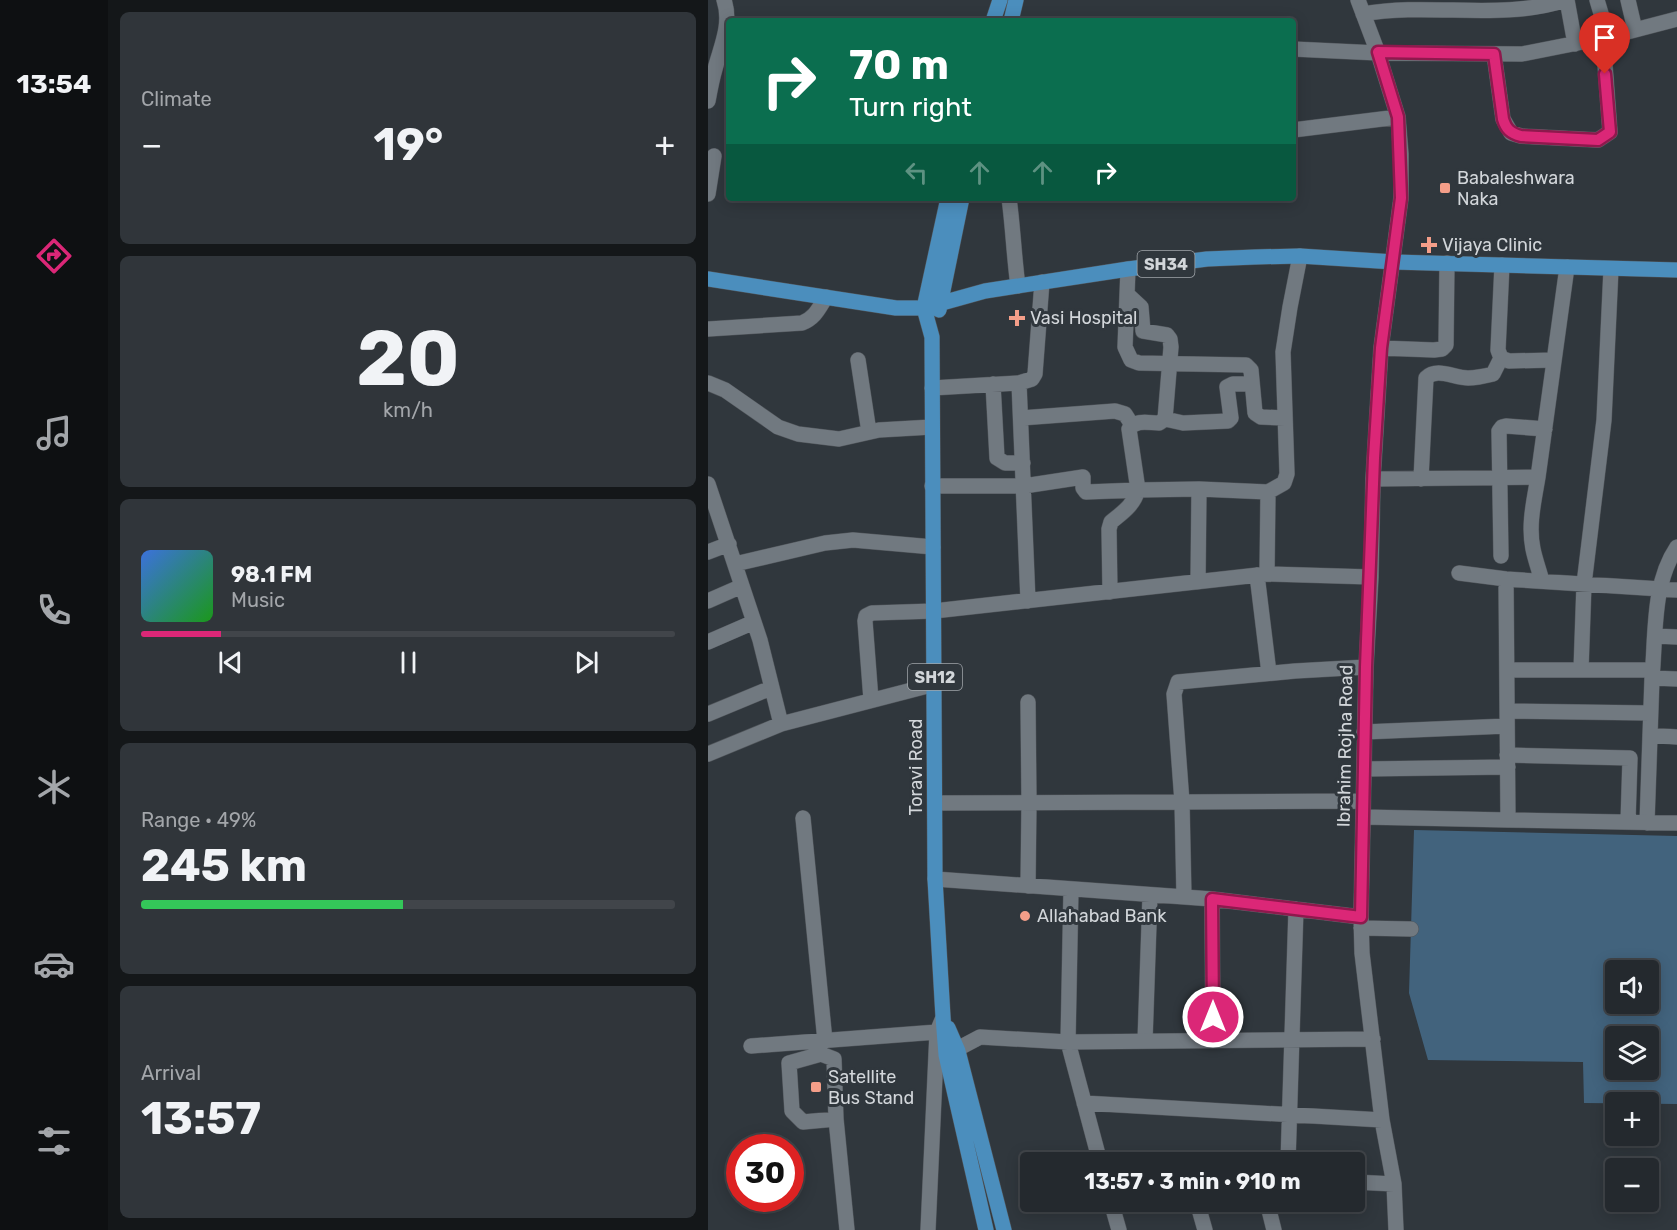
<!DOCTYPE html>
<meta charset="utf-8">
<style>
body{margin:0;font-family:Rubik,sans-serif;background:#30353a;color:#f1f3f6;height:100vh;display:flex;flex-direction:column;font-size:22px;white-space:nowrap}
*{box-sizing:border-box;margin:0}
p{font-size:20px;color:#a3a6aa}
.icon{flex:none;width:33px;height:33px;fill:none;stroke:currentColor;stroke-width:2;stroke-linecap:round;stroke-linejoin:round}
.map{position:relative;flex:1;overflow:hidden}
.drawer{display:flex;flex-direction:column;gap:12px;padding:12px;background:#141719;width:600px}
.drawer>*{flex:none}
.hud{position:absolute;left:18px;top:18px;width:570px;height:183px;border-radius:6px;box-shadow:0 3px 15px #0003,0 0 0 2px #41454a;background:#0b6e4f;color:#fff;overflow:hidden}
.fabs{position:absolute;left:897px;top:960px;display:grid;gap:12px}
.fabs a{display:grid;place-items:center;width:54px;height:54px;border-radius:6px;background:#24292e;box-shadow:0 3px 15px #0003,0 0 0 2px #41454a;font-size:30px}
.speed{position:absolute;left:18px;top:1134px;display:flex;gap:12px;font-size:30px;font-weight:700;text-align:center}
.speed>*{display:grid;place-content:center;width:78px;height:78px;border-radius:50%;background:#24292e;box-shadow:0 3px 15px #0003,0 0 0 2px #41454a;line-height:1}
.speed .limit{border:9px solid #d22;background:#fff;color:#111}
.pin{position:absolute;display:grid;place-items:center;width:51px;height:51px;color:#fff;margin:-62px -26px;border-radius:50% 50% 50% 0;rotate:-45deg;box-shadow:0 0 6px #0007}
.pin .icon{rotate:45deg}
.me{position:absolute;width:66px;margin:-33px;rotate:0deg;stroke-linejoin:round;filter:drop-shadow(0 0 4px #0008)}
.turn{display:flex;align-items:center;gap:21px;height:126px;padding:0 24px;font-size:27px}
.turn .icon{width:78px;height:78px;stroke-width:2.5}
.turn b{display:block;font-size:42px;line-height:51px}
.lanes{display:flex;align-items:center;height:57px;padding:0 24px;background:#0003;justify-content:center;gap:30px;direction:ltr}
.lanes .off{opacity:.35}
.big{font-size:45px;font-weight:700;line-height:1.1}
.drawer .widget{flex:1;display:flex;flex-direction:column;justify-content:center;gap:9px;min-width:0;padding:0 21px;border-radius:9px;background:#30353a}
.drawer .dial{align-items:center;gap:0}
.dial b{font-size:78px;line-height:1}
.song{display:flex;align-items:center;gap:18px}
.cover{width:72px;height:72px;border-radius:9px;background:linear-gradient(135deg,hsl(220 70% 55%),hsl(120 70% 35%))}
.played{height:6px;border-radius:3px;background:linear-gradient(90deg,#db2777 15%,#41454a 15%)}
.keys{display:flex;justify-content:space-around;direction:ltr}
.heat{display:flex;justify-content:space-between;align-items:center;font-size:33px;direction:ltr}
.charge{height:9px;border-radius:4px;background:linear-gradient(90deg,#34c759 49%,#41454a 0)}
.trip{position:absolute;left:312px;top:1152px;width:345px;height:60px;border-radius:6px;background:#24292e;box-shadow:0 3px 15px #0003,0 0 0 2px #41454a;font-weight:700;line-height:60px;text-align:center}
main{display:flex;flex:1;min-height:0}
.menu{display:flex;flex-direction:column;width:108px;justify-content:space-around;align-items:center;background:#0e1012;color:#a3a6aa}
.menu .icon{width:42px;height:42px}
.menu .selected{color:#db2777}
.menu b{font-size:27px;color:#f1f3f6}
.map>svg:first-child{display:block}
</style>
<main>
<nav class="menu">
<b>13:54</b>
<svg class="icon selected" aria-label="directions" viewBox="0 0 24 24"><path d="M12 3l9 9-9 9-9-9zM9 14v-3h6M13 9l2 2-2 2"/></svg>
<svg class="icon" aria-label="music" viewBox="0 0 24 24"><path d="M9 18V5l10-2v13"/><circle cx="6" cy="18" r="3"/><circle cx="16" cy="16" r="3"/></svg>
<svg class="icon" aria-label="phone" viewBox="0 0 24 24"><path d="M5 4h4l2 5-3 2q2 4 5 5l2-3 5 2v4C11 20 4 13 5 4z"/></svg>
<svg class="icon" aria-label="climate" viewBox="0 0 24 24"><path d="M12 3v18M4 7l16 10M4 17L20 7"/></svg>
<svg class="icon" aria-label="car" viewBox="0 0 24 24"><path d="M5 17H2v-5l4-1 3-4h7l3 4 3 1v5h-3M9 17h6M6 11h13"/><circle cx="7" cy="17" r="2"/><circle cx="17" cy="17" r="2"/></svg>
<svg class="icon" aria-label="filters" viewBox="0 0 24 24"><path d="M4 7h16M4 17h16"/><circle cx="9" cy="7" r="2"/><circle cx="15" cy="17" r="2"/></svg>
</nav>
<section class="drawer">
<div class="widget"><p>Climate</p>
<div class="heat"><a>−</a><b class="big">19°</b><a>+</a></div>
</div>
<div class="widget dial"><b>20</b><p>km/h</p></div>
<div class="widget">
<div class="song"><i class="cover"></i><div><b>98.1 FM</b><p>Music</p></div></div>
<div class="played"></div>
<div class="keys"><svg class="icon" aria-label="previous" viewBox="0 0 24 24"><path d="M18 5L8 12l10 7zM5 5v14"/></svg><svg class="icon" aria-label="pause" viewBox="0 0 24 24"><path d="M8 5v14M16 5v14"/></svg><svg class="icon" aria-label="next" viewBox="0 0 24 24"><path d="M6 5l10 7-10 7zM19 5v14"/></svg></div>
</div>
<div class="widget"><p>Range · 49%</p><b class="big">245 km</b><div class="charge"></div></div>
<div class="widget"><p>Arrival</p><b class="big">13:57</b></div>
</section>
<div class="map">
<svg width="969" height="1230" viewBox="0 0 969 1230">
<rect width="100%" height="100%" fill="#30373d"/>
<path fill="#42637d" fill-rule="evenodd" d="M 706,830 L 969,836 L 969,1104 L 876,1103 L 875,1062 L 720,1060 L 701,993 ZM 908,970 L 940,970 L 940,1004 L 908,1004 ZM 908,1036 L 940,1036 L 940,1070 L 908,1070 Z"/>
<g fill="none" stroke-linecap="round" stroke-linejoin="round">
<defs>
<path id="minor" d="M 650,0 L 670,53 L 690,117 L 693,154 L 693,198 L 673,348 L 665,479 L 663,577 L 658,667 L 653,917 L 654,953 L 674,1120 L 686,1184 L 688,1230
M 859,0 L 867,44
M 889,0 L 900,37
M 920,0 L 927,30
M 655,14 C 723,2 792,21 858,0
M 585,49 L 670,53 L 814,54 L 900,37 L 969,19
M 786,54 L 795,119 L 803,133 L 813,136 L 890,140 L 902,132 L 895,38
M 0,101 C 2,90 4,79 7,69 C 13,46 24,24 16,0
M 585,130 L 690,117
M 0,194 L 6,156
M 301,198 C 305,227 306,257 310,286
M 794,265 L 790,350 L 793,358 L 801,361 L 846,360
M 420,269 L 417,347 L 423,360 L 431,363 L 538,365 L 543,370 L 547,413 L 553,417 L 577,418
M 0,329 L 94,323 C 107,318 111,308 118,297
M 673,348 L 726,350 L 734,349 L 738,345 L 739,263
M 150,360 L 161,432
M 0,383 L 17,390 L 70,427 L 90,434 L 131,439 L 171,430 L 224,427
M 311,383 L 320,601
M 285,384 L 289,458 L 297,463 L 315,463
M 224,388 L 311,383 L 324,379 L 327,374 L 334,282
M 313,418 L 407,411 L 417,414 L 424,425
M 457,419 L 475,423 L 520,421 L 523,418 L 519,387 L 525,384 L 544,384
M 830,477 C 826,501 820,525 825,549 C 827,559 831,570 834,581
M 665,479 L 830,477 L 859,267
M 713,479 L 718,378 C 729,367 746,378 760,378 C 769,378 777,376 785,374 L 793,358
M 0,484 L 52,640 L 73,724
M 224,486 L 316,486 L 375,477 L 375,488 L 378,492 L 430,490 L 421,429 C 428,419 441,423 451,423 L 457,419 L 463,347 L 462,339 L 459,335 L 435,331 L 433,307 L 419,294
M 560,492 L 576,483 L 579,474 L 575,352 L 582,307 L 592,256
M 969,547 C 944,584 948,634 944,678 L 969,679
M 0,552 L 21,544
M 793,556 L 791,431 L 794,427 L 798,426 L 837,429
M 27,564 L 117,543 L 145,540 L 225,547
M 751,573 L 798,579 L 969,590
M 549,575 L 561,673
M 490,582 L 491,489
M 402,592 L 401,529 L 403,522 C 415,512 425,506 430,490 L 491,489 L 560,492 L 559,574
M 0,601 L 34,586
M 947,636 L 969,637
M 0,642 L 46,622
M 799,670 L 944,670
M 873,670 L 876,584 L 896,420 L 903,269
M 163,700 L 157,621 L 158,616 L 164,613 L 226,611 L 559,574 L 663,577
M 799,711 L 942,713
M 0,714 L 63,688
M 656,732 L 799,726
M 942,735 L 969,737
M 0,754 L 73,724 L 227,684
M 799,755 L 922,758 L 920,822
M 656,769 L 800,767
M 227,803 L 474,802 L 466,694 L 470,682 L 587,671 L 658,667
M 655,817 L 800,820 L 798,579
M 95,818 L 117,1041
M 800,820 L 969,823
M 939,823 L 944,678
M 227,879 L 504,899 L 653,917
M 320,886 L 321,802 L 320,702
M 363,889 L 360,1042 L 392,1162
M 476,897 L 474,802 L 655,801
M 504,899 L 505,1040
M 653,928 L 703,929
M 437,1041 L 442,895
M 43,1046 L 229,1032
M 238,1055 L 272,1037 L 360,1042 L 665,1039
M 376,1103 L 674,1120
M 128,1119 L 95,1122 L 84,1111 L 81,1063 L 113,1054 L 126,1059 L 128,1119 L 139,1230
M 580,1162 L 588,909
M 646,1182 L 686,1184
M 403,1202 L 411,1230
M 489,1202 L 497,1230
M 559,1202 L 566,1230
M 220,1230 L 229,1032 L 234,1020"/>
<path id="major" d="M 285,21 L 292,0
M 303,21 L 308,0
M 240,198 L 216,308 L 224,337 L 227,879 L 235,1017 L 238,1055 L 278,1230
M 0,279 L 188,308 L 216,308 L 277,291 L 420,269 L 499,259 L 547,257 L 592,256 L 686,262 L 969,270
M 231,310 L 254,198
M 240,1028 L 250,1051 L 296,1230"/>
</defs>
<use href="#minor" stroke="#50555a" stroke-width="16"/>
<use href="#major" stroke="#50555a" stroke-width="16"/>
<use href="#minor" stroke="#717980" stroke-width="15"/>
<use href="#major" stroke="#4b8ebd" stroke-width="15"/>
</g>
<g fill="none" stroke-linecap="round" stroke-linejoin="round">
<defs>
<path id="route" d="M 505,1017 L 504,899 L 653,917 L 658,667 L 666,458 L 673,348 L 693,198 L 690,117 L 670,52 L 786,54 L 795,119 C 798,129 802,133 813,136 L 890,140 L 902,132 L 897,74"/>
</defs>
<use href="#route" stroke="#8e194d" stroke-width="15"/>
<use href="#route" stroke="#db2777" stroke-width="10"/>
</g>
<g fill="#f49e89" stroke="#30373d" stroke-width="2">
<rect x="731" y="182" width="12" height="12" rx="3"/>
<path d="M718 236h6v6h6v6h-6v6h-6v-6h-6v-6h6z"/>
<path d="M306 309h6v6h6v6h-6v6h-6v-6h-6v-6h6z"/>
<circle cx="317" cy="916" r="6"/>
<rect x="102" y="1081" width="12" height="12" rx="3"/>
</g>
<g text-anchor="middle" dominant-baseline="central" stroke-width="6" stroke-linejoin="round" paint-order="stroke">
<g fill="#30373d" stroke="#a1a6ab" stroke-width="1.5">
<rect x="429.5" y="251" width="57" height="26" rx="4.5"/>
<rect x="200" y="664" width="54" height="26" rx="4.5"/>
</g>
<g font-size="16" font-weight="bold" fill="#d2d6da">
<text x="458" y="264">SH34</text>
<text x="227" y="677">SH12</text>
</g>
<g font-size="18" fill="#d2d6da" stroke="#30373d" text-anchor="start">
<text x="749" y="178">Babaleshwara<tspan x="749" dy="21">Naka</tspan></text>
<text x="734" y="245">Vijaya Clinic</text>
<text x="322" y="318">Vasi Hospital</text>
<text x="329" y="916">Allahabad Bank</text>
<text x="120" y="1077">Satellite<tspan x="120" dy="21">Bus Stand</tspan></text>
</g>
<g font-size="18" fill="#d2d6da" stroke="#30373d">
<text transform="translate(637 746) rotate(-89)">Ibrahim Rojha Road</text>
<text transform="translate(208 767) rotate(-90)">Toravi Road</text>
</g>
</g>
</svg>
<div class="fabs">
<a><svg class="icon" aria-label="sound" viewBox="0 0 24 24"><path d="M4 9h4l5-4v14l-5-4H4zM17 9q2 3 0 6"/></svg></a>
<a><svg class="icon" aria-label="layers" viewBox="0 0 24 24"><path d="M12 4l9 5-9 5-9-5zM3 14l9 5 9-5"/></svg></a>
<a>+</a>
<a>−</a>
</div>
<div class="speed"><div class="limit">30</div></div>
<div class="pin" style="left:897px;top:74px;background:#d93025"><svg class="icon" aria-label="arrive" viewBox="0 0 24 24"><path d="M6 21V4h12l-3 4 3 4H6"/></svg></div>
<svg class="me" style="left:505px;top:1017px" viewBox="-20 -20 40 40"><circle r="17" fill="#db2777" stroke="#fff" stroke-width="3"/><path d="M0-11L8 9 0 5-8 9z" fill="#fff"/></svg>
<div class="trip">13:57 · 3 min · 910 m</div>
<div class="hud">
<div class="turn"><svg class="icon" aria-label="right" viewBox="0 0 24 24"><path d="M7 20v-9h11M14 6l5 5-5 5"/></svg><div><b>70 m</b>Turn right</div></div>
<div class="lanes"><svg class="icon off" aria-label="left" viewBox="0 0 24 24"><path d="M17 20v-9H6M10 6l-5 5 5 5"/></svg><svg class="icon off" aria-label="ahead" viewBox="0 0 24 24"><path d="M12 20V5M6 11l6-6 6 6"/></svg><svg class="icon off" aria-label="ahead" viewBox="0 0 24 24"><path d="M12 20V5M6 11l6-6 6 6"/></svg><svg class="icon" aria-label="right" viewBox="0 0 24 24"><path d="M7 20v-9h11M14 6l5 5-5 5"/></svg></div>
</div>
</div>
</main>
